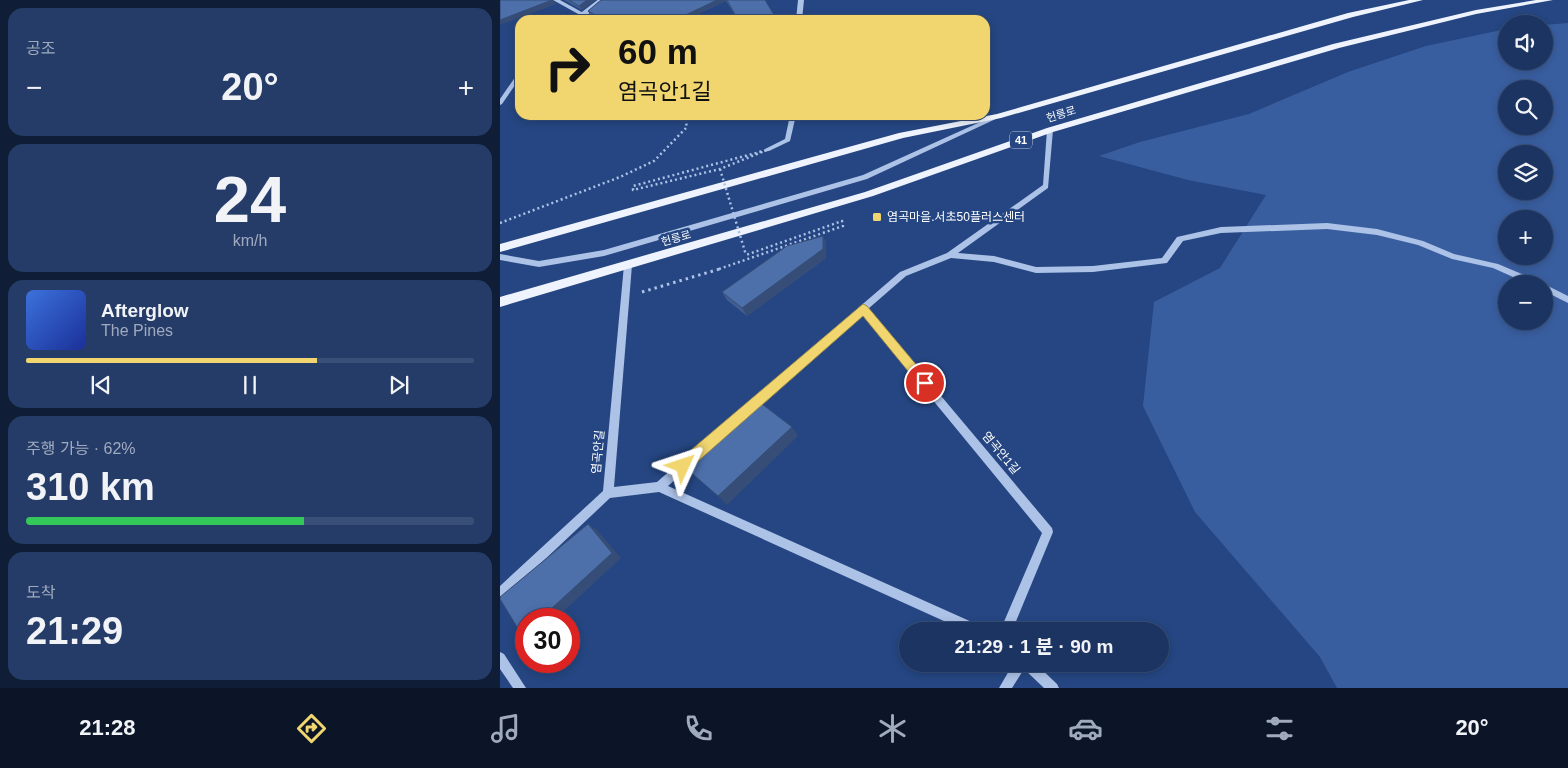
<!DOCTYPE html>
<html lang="ko">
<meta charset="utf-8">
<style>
body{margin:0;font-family:Helvetica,"Noto Sans KR",sans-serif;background:#253c68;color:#f1f3f6;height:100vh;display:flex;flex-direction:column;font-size:19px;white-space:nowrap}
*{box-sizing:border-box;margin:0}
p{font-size:16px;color:#a0aabe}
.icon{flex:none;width:28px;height:28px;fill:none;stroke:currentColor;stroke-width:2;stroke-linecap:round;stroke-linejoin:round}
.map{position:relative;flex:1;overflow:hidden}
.drawer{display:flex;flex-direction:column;gap:8px;padding:8px;background:#0f1d36;width:500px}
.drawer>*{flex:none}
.top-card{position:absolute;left:15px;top:15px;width:475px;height:105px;border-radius:15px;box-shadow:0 2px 8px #0003,0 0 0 1px #3a4f77;background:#f1d670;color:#111;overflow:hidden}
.fabs{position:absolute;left:998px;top:15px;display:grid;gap:10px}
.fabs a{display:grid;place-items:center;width:55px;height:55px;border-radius:50%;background:#1c3462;box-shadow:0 2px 8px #0003,0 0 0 1px #3a4f77;font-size:25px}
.speed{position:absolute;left:15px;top:608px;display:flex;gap:10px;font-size:25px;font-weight:700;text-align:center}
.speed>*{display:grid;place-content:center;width:65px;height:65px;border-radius:50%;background:#1c3462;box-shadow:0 2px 8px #0003,0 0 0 1px #3a4f77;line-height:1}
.speed .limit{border:8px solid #d22;background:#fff;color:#111}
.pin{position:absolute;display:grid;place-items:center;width:42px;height:42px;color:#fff;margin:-21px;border:2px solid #fff;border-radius:50%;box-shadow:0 1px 5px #0007}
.me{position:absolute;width:55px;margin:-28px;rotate:48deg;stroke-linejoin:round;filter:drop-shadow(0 0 4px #0008)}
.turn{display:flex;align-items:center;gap:18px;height:105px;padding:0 20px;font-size:22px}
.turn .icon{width:65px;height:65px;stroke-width:2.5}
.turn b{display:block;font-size:35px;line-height:42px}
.big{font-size:38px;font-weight:700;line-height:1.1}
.drawer .tile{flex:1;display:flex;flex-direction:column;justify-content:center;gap:8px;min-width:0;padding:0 18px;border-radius:15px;background:#253c68}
.drawer .dial{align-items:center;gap:0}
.dial b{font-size:65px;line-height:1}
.song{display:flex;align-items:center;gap:15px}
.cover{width:60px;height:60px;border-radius:8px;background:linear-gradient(135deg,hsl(220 70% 55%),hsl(230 70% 35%))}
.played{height:5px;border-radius:2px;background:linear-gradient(90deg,#f1d670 65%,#3a4f77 65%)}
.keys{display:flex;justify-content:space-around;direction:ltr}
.heat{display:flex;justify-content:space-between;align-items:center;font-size:28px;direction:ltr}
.charge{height:8px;border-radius:4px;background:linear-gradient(90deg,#34c759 62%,#3a4f77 0)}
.trip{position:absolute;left:399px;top:622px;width:270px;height:50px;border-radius:25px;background:#1c3462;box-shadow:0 2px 8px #0003,0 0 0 1px #3a4f77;font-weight:700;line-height:50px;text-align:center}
.menu{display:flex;height:80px;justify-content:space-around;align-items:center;background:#0b1527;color:#a0aabe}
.menu .icon{width:35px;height:35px}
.menu .on{color:#f1d670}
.menu b{font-size:22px;color:#f1f3f6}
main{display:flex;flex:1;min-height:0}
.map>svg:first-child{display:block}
</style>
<main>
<section class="drawer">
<div class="tile"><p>공조</p>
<div class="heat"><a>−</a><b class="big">20°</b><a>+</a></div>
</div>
<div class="tile dial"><b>24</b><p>km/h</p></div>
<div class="tile">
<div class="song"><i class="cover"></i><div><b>Afterglow</b><p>The Pines</p></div></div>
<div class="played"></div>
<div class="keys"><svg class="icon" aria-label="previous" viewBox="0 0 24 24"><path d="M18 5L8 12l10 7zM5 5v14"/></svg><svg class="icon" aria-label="pause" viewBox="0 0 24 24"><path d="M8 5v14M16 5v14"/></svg><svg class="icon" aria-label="next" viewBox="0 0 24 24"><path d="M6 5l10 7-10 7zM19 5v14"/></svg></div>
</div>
<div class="tile"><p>주행 가능 · 62%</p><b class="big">310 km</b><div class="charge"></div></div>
<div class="tile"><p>도착</p><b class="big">21:29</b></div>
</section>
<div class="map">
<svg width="1068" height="688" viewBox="0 0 1068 688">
<rect width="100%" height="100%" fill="#254682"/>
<path fill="#395e9f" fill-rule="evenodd" d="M 1068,23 L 1068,688 L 837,688 L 820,657 L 695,512 L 643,406 L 654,302 L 720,268 L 766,195 L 688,180 L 599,156 L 640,142 L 749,114 L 848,72 L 926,46 L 1006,29 L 1006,61 L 1044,61 L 1044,25 ZM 1006,89 L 1044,89 L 1044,126 L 1006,126 ZM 1006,154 L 1044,154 L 1044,191 L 1006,191 ZM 1006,219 L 1044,219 L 1044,256 L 1006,256 ZM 1006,284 L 1044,284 L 1044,321 L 1006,321 Z"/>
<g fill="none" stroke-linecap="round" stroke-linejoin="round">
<path stroke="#acc2e7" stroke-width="2" stroke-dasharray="2 2.5" stroke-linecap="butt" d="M 184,115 L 185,120"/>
<path stroke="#acc2e7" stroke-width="2.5" stroke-dasharray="2 3" stroke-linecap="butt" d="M 267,150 L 220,169 L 133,190 L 133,186 Z
M 0,223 L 120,177 L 154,161 L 187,127 L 185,119
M 219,269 L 343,226 L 342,221 L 246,255"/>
<path stroke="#acc2e7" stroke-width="3" stroke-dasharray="2.5 4" stroke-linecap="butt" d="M 142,292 L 223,268"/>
<path fill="#acc2e7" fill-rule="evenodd" d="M 53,0 L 60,0 L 96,20 L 89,20 Z
M 298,0 L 304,0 L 302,20 L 296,20 Z
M 20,72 L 20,78 L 2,104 L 0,105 L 0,99 L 18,73 Z
M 498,114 L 500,115 L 500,117 L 367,179 L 104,256 L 39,267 L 0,260 L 0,254 L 39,261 L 104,250 L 363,175 Z
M 290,115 L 296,115 L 290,141 L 269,151 L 265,151 L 265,149 L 285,139 Z
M 550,128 L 553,130 L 548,188 L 458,253 L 494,256 L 536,267 L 593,266 L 662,258 L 677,237 L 721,227 L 827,223 L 877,229 L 923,241 L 954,254 L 998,264 L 1041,282 L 1042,284 L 1029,284 L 993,268 L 952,259 L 918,245 L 877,235 L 827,229 L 721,233 L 683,241 L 667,263 L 593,272 L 536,273 L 494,262 L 451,258 L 406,276 L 368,309 L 552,528 L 553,532 L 512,631 L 500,631 L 542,533 L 362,314 L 251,411 L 248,412 L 245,411 L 243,408 L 245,405 L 400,272 L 447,253 L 543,185 L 547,130 Z
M 128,262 L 132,265 L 114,487 L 157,482 L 188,455 L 192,453 L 196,455 L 197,458 L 196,461 L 168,486 L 483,627 L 485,631 L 466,631 L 159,492 L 110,498 L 4,598 L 0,600 L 0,586 L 103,491 L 124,265 Z
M 1044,284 L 1068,296 L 1068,303 L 1044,291 Z
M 0,652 L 4,654 L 26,688 L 13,688 L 0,669 Z
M 513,664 L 536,664 L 557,684 L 559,688 L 544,688 L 524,669 L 512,688 L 499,688 Z"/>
<path fill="#eef3fd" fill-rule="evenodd" d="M 909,0 L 923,0 L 853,17 L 501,118 L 403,138 L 0,252 L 0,244 L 399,133 L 497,114 L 848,13 Z
M 1036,0 L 1053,0 L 976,14 L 839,48 L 553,132 L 373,196 L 0,307 L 0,297 L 365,192 L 547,128 L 833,44 L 976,10 Z"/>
<path stroke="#acc2e7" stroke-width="2.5" stroke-dasharray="2 3" stroke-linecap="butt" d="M 220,169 L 246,255"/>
<path stroke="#acc2e7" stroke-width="5.5" d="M 76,20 L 102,0"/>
</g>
<path fill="#425f92" d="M 64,0 L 95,0 L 82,10 Z
M 101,0 L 265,0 L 276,19 L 271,20 L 238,20 L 226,1 L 185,20 L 100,20 L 90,15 L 88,11 Z
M 323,236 L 326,244 L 326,258 L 247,316 L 227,300 L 222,292 Z"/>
<path fill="#364e77" d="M 51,0 L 53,0 L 56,4 L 0,25 L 0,20 Z
M 87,0 L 95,0 L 82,10 L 79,6 Z
M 217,0 L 226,0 L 226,1 L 185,20 L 175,20 Z
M 274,15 L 276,19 L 271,20 L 252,20 Z
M 323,236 L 326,244 L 326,258 L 247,316 L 242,308 Z
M 292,427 L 298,436 L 227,505 L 218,496 Z
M 88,524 L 97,530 L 121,558 L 55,619 L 40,619 Z"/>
<path fill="#4d6faa" stroke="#364e77" d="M 0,0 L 52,0 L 0,20 Z
M 69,0 L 87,0 L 79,6 Z
M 101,0 L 217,0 L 175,20 L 105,20 L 88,11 Z
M 227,0 L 265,0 L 274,15 L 252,20 L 238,20 Z
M 323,236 L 323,249 L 242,308 L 222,292 L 287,246 Z
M 254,398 L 292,427 L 218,496 L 179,462 Z
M 88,524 L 112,553 L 40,619 L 26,619 L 26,631 L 22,635 L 0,599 L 0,597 Z"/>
<path fill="#f1d670" stroke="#9d8b49" d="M 363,304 L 367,306 L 429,380 L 429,387 L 421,387 L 363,316 L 188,470 L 183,472 L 178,470 L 176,466 L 178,461 Z"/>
<rect fill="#f1d670" stroke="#254682" stroke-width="2" x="372" y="212" width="10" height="10" rx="2.5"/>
<g text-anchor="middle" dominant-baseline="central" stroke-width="5" stroke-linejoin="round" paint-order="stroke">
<g font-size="11" fill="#fff" stroke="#254682">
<text transform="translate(561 114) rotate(-17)">헌릉로</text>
<text transform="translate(176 238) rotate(-16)">헌릉로</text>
</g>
<rect fill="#254682" stroke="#bec8da" stroke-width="1" x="510" y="131.5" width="22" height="17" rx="4"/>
<g font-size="11" font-weight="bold" fill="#fff">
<text x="521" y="140">41</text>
</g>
<g font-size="12" fill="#fff" stroke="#254682" text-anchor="start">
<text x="387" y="217">염곡마을.서초50플러스센터</text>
</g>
<g font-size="12" fill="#fff" stroke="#254682">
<text transform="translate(98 452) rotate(-85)">염곡안길</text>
<text transform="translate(501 453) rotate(50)">염곡안1길</text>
</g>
</g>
</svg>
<div class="fabs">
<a><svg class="icon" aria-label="sound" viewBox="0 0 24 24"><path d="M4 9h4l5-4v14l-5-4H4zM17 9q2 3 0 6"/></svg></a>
<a><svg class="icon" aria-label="search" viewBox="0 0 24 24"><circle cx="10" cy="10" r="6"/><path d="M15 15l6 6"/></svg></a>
<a><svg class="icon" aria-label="layers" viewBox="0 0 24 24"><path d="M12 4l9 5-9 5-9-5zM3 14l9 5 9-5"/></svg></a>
<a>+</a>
<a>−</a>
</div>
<div class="speed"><div class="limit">30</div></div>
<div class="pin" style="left:425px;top:383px;background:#d93025"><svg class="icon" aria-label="arrive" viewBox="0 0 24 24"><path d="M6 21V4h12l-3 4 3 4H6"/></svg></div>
<svg class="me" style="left:183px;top:466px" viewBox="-20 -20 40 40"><path d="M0-17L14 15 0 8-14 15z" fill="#f1d670" stroke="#fff" stroke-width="4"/></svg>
<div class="trip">21:29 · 1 분 · 90 m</div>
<div class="top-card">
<div class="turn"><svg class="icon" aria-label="right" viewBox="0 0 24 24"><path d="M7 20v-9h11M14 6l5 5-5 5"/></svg><div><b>60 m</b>염곡안1길</div></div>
</div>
</div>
</main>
<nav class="menu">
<b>21:28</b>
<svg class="icon on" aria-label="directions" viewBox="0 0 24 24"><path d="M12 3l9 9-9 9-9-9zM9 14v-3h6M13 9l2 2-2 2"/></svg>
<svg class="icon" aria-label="music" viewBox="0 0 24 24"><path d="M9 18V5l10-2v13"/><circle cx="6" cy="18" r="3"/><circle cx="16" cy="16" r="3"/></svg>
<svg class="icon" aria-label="phone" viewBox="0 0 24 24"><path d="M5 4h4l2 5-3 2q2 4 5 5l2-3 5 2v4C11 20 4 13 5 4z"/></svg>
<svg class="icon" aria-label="climate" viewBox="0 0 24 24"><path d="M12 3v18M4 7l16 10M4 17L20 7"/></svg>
<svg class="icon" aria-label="car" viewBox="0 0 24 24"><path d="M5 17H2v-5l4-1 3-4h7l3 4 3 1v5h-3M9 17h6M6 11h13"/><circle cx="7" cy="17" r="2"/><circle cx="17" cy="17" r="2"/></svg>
<svg class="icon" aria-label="filters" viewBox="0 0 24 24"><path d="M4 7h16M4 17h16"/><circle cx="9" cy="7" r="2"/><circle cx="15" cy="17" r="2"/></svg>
<b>20°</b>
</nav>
